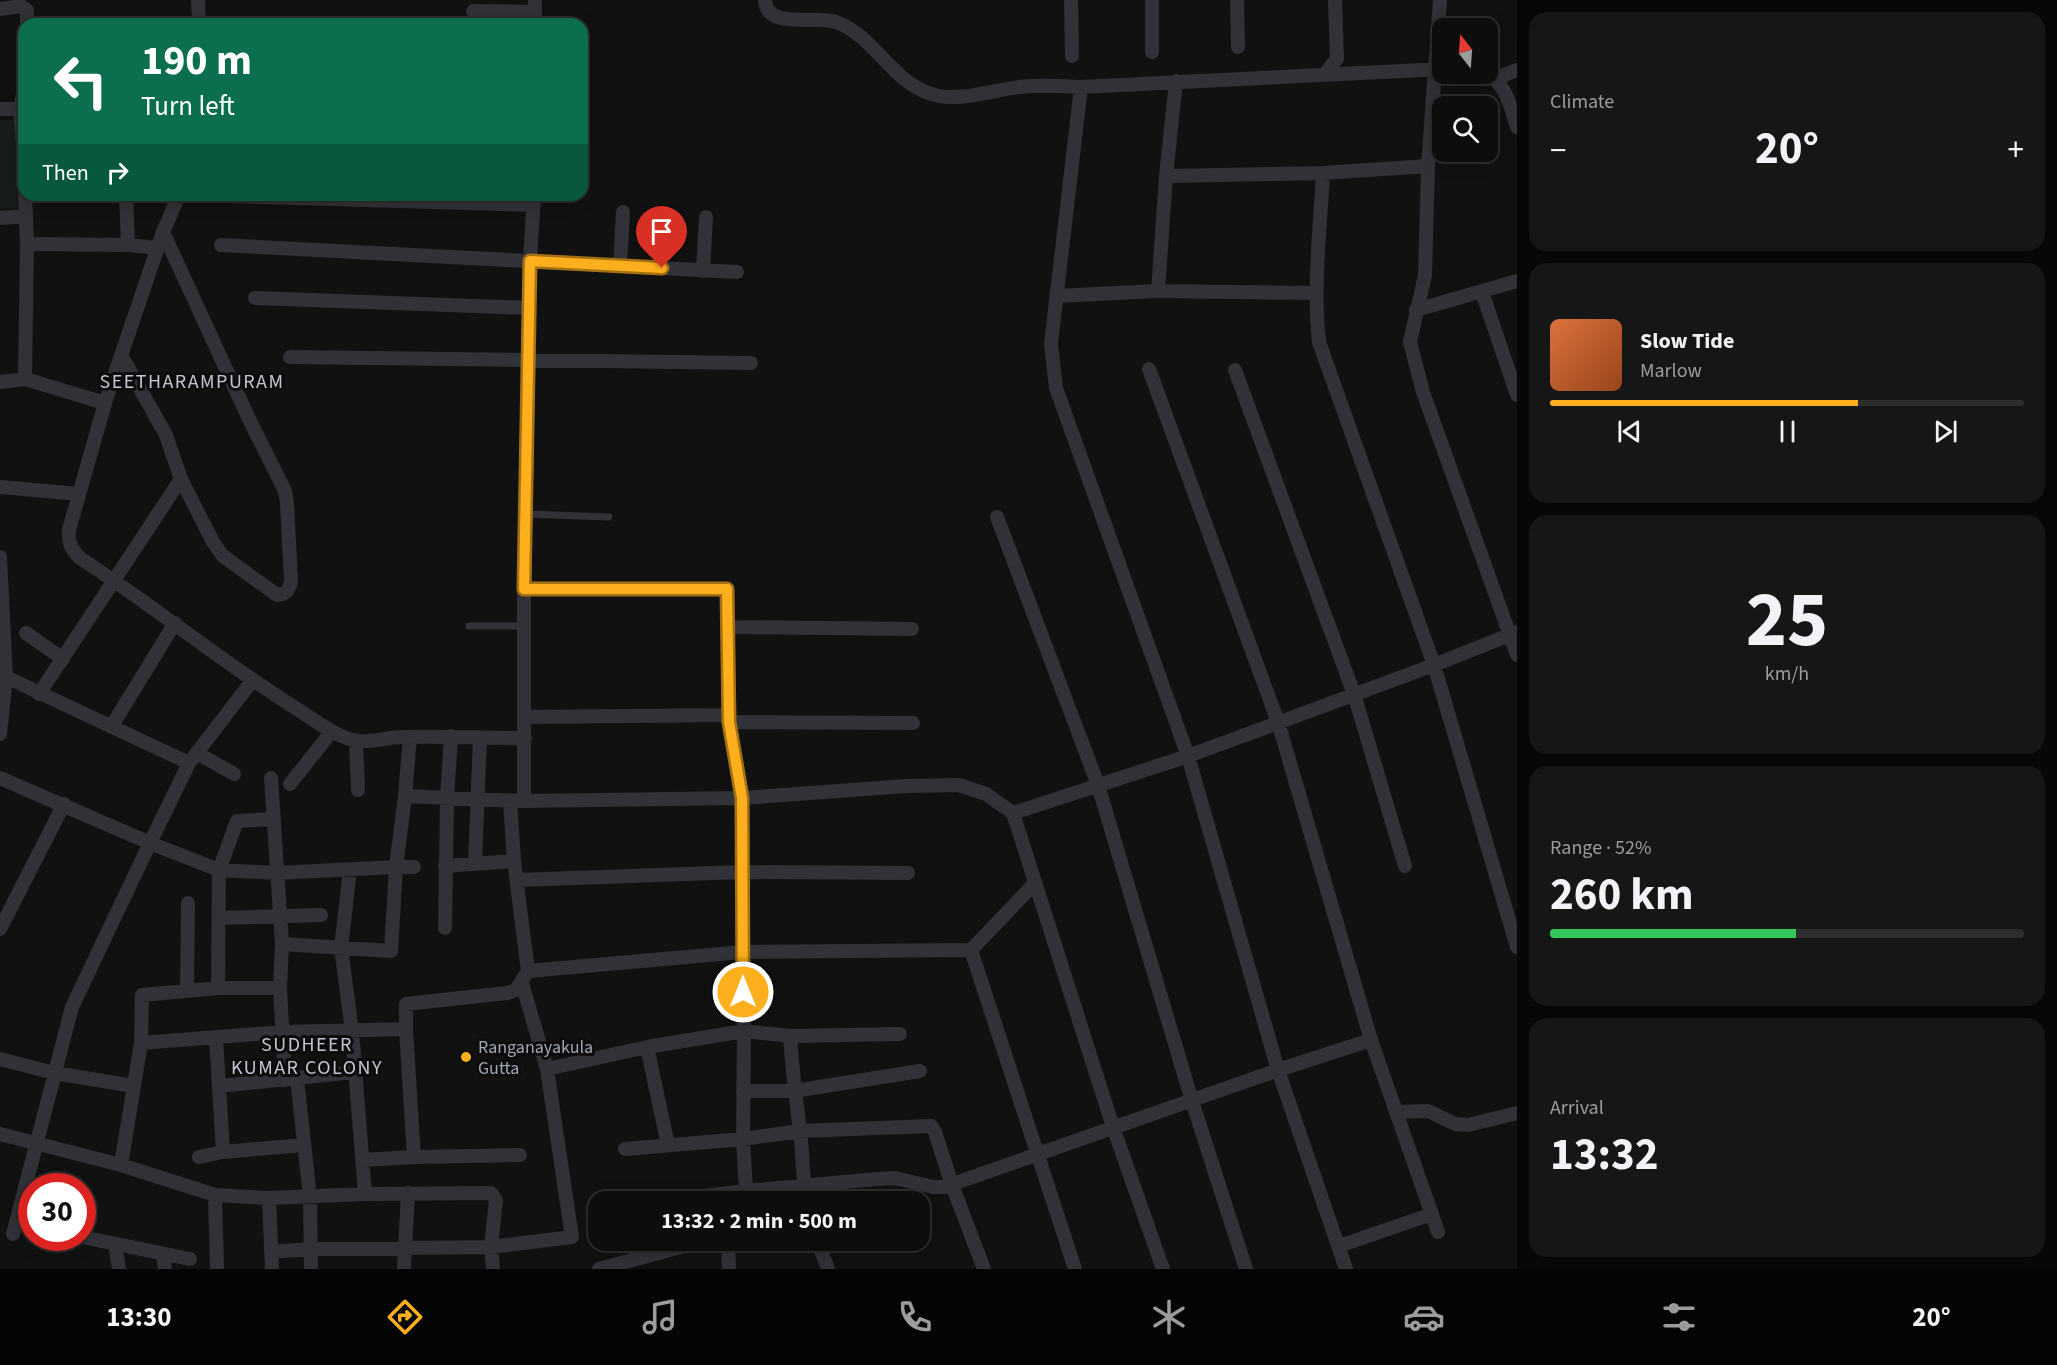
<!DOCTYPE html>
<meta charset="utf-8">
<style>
body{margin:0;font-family:"Source Sans 3",sans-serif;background:#161617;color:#f1f3f6;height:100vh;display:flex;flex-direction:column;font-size:22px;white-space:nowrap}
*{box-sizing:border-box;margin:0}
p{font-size:20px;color:#9a9c9e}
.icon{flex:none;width:33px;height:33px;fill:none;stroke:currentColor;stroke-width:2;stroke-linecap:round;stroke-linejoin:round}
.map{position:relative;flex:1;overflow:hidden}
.drawer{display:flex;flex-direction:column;gap:12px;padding:12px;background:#070708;width:540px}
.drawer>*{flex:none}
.guide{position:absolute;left:18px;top:18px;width:570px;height:183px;border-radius:18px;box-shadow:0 3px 15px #0003,0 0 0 2px #2d2d2e;background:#0b6e4f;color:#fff;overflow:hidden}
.needle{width:39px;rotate:343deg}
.tools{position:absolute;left:1432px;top:18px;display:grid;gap:12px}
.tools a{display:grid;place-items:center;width:66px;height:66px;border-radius:12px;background:#0d0d0e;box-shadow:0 3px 15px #0003,0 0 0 2px #2d2d2e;font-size:30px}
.speed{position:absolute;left:18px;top:1173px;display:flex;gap:12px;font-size:30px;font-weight:700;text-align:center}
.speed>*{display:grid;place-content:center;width:78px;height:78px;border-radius:50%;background:#0d0d0e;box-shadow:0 3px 15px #0003,0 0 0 2px #2d2d2e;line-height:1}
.speed .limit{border:9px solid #d22;background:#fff;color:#111}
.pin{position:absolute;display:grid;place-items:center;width:51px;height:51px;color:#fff;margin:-62px -26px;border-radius:50% 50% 50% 0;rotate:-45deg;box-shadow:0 0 6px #0007}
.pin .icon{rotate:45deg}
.me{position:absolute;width:66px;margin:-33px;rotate:0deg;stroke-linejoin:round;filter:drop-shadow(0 0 4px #0008)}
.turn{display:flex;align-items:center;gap:21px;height:126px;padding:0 24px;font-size:27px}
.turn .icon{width:78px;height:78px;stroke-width:2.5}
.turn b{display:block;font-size:42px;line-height:51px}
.then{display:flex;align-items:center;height:57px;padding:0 24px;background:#0003;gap:12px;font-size:22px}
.big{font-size:45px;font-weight:700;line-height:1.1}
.drawer .tile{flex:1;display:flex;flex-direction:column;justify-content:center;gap:9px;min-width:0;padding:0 21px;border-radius:18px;background:#161617}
.drawer .dial{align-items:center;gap:0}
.dial b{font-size:78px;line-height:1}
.song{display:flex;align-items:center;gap:18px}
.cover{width:72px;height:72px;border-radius:9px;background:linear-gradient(135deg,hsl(20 70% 55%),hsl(20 70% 35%))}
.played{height:6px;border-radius:3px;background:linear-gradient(90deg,#feaf1d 65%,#2d2d2e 65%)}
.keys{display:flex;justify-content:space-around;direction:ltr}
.heat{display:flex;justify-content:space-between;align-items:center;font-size:33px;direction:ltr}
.charge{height:9px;border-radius:4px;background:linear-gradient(90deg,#34c759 52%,#2d2d2e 0)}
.trip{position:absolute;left:588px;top:1191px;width:342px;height:60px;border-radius:18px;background:#0d0d0e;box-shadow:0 3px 15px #0003,0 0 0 2px #2d2d2e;font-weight:700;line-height:60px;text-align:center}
.tabs{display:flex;height:96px;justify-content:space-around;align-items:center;background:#050506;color:#9a9c9e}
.tabs .icon{width:42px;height:42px}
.tabs .selected{color:#feaf1d}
.tabs b{font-size:27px;color:#f1f3f6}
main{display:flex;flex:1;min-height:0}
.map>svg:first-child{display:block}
</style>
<main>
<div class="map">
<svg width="1517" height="1269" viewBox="0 0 1517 1269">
<rect width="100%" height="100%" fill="#111112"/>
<path fill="#171d18" d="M 0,120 L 17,120 L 17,208 L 0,209 Z"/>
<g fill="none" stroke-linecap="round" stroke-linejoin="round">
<path stroke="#313237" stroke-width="7" d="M 525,514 L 609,517
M 469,626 L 524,626"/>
<path stroke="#313237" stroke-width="14" d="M 198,0 L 199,24
M 535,0 L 535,24
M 765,0 C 766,30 815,15 836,22 C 879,38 891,86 939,96 C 965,101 1003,87 1030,86 C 1047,85 1064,86 1081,87 L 1443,69
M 1071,0 L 1072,56
M 1152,0 L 1152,52
M 1237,0 L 1238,47
M 1440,0 L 1428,166 L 1425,275 L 1410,342 L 1423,392 L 1517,655
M 0,9 L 21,6 L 27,10 L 27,24
M 473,11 L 535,12
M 1485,74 C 1506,81 1511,109 1517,127
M 1324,75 L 1337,59 L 1335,0
M 1494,79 L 1517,70
M 1081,87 L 1051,344 L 1056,388 L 1188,756 L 1278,1070 L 1346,1269
M 24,89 L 20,109 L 24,156
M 0,109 L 20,109
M 1323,173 L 1428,166
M 1166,176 L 1323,173 C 1320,229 1313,287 1319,342 L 1434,665 L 1517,947
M 126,195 L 128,245
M 179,195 L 163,232 L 105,403 L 69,530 C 68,543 71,549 80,558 C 154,606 222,662 297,709 C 315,720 335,737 357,741 C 372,743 387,737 402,737 C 443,736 484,738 525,738
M 197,195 L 534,205
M 0,218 L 25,216
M 27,244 L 128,245 L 157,248
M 221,245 L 737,272
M 620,266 L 623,212
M 703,271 L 706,217
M 1158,291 L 1166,176 L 1176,81
M 1482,292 L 1517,395
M 1056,296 L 1158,291 L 1317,293
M 255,298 L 529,308
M 1416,310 L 1517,281
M 121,355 L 166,435 L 181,479 L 213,542 L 223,556 L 277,595 C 287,594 288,591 291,582 L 287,503 L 285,491 L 250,421 L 163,232
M 290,357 L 751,363
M 1149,369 L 1278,722 L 1371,1040 L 1438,1232
M 1235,370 L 1354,694 L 1405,866
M 25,379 L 27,244 L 25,195
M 0,382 L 25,379 L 105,403
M 0,487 L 79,494
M 997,517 L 1098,785 L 1192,1101 L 1246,1269
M 0,557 L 6,677 L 0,734
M 524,589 L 727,589 L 729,722
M 728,627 L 912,629
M 26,633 L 63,659
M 6,677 L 189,763
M 39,694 L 181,479
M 525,717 L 729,715
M 913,723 L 729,722 L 742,798 L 907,786 L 959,785 L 986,794 L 1013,813 L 1113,1127 L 1163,1269
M 111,727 L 175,623
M 356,741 L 358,790
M 197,753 L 234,774
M 0,778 L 150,843 L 189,763 L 252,681
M 271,778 L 282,944 L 280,988 L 285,1080
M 290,784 L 332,731
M 405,796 L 524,801 L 742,798 L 744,1031 L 790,1036 C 792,1068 796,1099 800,1131 C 803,1154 802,1178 807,1202
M 524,801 L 524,589 L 530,261 L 534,195
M 1013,813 L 1188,756 L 1434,665 L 1517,632
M 475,863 L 480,738
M 445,866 L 514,861
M 350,870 L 341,948 L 352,1031 L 365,1194
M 517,880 L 743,872 L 908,873
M 1035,883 L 971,950 L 1075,1269
M 219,918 L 321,915
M 445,928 L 447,799 L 451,736
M 0,929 L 64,804
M 282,944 L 391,951 L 396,867 L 405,796 L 410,737
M 528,971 L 743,952 L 971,950
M 218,988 L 219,870 L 237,821 L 273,819
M 187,991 L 188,903
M 406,1029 L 406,1004 L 507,993 L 516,990 L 528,971 L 514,861 L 510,801
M 790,1036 L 900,1034
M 216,1038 L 223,1152 L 303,1145
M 141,1043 L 283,1032 L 406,1029 L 414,1157
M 647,1047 L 668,1145
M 0,1059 L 54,1073 L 134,1086
M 547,1069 L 647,1047 L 744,1031 L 743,1139 L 746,1191 L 655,1202
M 297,1079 L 310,1197 L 311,1269
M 219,1086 L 355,1072
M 743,1091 L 794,1091 L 920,1071
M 1396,1112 L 1428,1111 L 1455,1124 L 1468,1125 L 1517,1113
M 0,1134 L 121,1165 L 215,1195 L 269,1198 L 365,1194 L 491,1193 L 496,1200 L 491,1247 L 493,1269
M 625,1149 L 743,1139 L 800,1131 L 931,1126 L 935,1132 L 952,1185 L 984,1269
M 199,1157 L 223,1152
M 362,1160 L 414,1157 L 520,1155
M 121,1165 L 141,1043 L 142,995 L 218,988 L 280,988
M 215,1195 L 217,1269
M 269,1198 L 272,1269
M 747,1202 L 746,1191 L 877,1179 L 895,1178 L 933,1187 L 944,1187 L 1278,1070 L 1371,1040
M 16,1223 L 32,1226
M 13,1234 L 72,1007 L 150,843 L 219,870 L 276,873 L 396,867 L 414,867
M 82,1237 L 190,1259
M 728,1240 L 729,1269
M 817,1240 L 828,1269
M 115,1244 L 119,1269
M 1339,1246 L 1432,1214
M 271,1252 L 310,1249 L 491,1247 L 572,1237 L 547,1069 L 522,983
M 163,1254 L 165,1269
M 404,1269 L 408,1193
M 599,1269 L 707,1240"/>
</g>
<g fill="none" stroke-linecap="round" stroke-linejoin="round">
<defs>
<path id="route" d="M 662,268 L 530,261 L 524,589 L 727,589 L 729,722 L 742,798 L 743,992"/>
</defs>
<use href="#route" stroke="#a57213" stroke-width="15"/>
<use href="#route" stroke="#feaf1d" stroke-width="10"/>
</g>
<circle fill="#feaf1d" stroke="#0c0c0d" stroke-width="2" cx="466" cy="1057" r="6"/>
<g text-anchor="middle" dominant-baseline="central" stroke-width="6" stroke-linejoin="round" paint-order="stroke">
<g font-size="18" fill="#a1a7b4" stroke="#0c0c0d" text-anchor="start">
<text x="478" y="1047">Ranganayakula<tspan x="478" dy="21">Gutta</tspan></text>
</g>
<g font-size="20" letter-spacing="1.5" fill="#c2c6d0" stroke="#0c0c0d">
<text x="192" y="382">SEETHARAMPURAM</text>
<text x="307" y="1045">SUDHEER<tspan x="307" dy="23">KUMAR COLONY</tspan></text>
</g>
</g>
</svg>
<div class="tools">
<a><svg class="needle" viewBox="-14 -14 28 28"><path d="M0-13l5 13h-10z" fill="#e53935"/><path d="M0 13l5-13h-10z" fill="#9a9c9e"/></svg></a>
<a><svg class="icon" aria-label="search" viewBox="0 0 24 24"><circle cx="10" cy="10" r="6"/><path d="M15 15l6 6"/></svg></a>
</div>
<div class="speed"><div class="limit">30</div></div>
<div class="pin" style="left:662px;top:268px;background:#d93025"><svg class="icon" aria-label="arrive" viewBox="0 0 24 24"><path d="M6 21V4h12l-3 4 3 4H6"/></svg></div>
<svg class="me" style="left:743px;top:992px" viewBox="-20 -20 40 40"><circle r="17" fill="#feaf1d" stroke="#fff" stroke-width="3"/><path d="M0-11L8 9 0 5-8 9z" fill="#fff"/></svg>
<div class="trip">13:32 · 2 min · 500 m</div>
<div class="guide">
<div class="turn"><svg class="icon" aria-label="left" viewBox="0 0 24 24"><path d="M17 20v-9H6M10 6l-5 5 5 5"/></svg><div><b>190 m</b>Turn left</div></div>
<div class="then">Then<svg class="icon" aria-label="right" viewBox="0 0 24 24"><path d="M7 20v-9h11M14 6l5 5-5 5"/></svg></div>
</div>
</div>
<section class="drawer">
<div class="tile"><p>Climate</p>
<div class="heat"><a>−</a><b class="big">20°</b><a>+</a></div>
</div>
<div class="tile">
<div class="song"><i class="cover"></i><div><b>Slow Tide</b><p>Marlow</p></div></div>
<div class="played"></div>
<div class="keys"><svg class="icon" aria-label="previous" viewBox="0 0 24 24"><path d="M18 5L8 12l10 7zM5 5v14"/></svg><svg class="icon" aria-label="pause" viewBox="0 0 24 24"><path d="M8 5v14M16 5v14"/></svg><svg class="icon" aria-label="next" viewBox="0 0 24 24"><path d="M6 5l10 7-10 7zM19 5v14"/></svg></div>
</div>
<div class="tile dial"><b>25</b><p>km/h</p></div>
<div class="tile"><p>Range · 52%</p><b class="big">260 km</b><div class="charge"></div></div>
<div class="tile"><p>Arrival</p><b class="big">13:32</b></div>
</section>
</main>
<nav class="tabs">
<b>13:30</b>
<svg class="icon selected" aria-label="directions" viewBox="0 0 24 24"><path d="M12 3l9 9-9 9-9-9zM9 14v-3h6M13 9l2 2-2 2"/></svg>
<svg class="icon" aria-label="music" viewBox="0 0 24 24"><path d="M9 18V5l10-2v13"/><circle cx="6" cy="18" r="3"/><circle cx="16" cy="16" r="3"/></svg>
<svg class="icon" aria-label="phone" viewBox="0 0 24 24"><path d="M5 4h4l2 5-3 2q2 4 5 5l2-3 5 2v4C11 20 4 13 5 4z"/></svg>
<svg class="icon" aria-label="climate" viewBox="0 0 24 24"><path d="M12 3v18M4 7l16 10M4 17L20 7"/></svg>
<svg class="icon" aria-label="car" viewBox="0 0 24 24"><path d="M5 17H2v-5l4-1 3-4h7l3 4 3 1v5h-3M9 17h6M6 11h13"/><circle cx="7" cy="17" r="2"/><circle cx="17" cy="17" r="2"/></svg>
<svg class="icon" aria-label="filters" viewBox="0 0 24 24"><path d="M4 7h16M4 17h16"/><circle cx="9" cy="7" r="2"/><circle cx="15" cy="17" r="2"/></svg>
<b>20°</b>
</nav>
